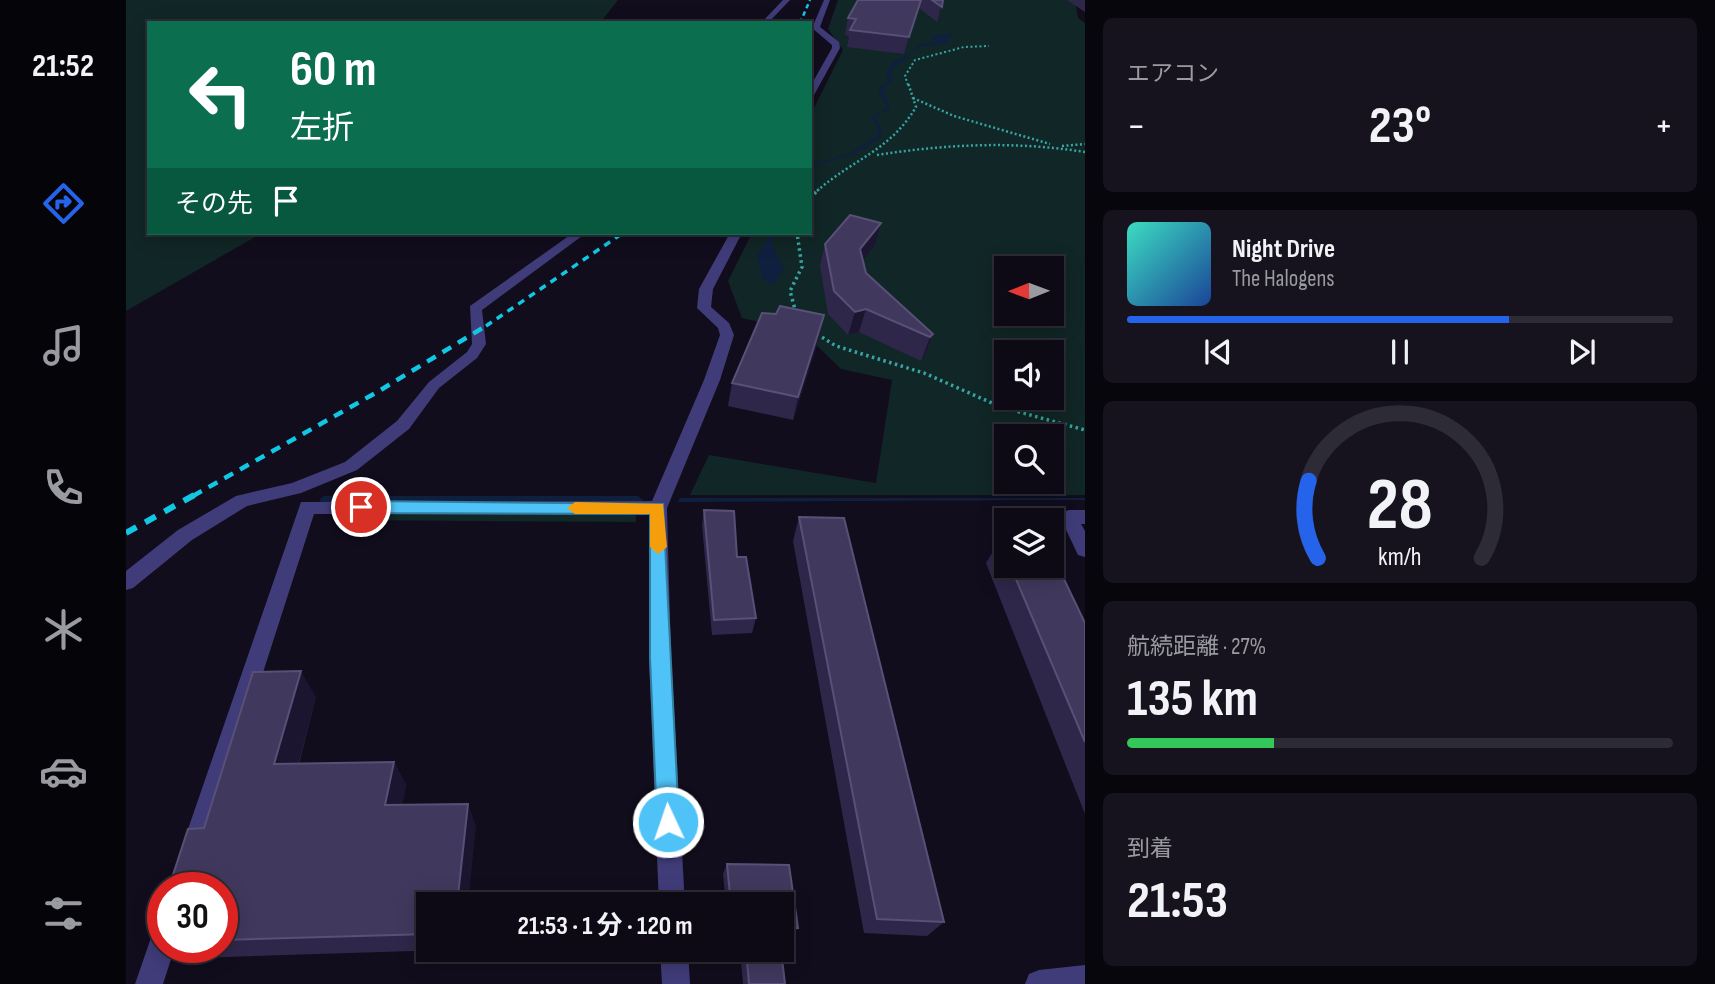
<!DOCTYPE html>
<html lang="ja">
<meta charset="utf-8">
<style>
body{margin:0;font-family:"Sofia Sans Condensed","Noto Sans JP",sans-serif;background:#16131f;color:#f1f3f6;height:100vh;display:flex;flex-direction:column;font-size:26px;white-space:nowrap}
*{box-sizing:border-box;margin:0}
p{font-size:23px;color:#9a9aa1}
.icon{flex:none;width:38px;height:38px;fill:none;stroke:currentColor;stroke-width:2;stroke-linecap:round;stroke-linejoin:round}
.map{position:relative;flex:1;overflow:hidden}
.details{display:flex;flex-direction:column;gap:18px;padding:18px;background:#07060c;width:630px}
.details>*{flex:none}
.guide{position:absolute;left:21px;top:21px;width:665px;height:214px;border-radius:0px;box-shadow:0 4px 18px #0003,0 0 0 2px #2d2b35;background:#0b6e4f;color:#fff;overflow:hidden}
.needle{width:46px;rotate:269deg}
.fabs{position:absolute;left:868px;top:256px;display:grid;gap:14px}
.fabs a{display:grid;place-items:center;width:70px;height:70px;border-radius:0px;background:#0d0a16;box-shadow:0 4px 18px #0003,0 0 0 2px #2d2b35;font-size:35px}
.speed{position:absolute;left:21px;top:872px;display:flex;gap:14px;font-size:35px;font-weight:700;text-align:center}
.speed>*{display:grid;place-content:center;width:91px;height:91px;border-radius:50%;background:#0d0a16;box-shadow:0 4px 18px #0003,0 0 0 2px #2d2b35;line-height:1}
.speed .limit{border:10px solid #d22;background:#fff;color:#111}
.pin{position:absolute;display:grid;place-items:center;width:60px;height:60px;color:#fff;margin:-30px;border:4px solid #fff;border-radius:50%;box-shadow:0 2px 7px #0007}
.me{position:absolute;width:77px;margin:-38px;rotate:357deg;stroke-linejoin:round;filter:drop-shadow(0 0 5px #0008)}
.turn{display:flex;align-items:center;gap:24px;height:147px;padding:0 28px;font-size:32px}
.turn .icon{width:91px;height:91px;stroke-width:2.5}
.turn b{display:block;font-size:49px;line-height:60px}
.then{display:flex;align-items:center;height:66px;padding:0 28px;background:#0003;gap:14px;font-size:26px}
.big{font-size:52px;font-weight:700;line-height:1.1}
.details .card{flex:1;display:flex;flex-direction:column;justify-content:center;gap:10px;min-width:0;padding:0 24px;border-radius:10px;background:#16131f}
.details .dial{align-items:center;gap:0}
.dial svg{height:182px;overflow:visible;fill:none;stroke:#2d2b35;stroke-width:7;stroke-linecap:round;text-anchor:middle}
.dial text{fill:#f1f3f6;stroke:none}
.song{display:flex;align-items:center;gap:21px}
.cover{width:84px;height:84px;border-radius:10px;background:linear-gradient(135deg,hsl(170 70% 55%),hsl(220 70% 35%))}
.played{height:7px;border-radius:4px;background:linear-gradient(90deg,#2563eb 70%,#2d2b35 70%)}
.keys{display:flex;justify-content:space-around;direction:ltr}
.heat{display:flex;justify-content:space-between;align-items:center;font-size:38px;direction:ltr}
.charge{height:10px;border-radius:5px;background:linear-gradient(90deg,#34c759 27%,#2d2b35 0)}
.trip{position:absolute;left:290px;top:892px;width:378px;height:70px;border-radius:0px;background:#0d0a16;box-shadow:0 4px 18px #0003,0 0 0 2px #2d2b35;font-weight:700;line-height:70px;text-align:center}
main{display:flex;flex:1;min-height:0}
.tab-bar{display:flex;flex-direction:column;width:126px;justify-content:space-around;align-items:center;background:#050409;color:#9a9aa1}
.tab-bar .icon{width:49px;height:49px}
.tab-bar .on{color:#2563eb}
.tab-bar b{font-size:32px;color:#f1f3f6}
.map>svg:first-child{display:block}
</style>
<main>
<nav class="tab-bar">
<b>21:52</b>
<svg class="icon on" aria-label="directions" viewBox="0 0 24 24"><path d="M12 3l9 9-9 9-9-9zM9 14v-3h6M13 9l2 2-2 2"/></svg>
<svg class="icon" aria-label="music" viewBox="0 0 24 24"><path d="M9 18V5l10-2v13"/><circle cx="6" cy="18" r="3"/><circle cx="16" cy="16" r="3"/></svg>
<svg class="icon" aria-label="phone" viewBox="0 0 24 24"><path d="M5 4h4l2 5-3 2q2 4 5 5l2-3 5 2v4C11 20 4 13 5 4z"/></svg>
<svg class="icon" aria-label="climate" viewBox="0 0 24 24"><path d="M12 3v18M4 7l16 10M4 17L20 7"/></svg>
<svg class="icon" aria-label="car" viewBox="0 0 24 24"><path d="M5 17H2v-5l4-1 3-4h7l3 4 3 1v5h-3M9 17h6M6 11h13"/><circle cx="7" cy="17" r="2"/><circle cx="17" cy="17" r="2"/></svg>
<svg class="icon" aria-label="filters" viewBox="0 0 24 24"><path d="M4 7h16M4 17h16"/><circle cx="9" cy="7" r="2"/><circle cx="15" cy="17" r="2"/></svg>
</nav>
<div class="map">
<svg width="959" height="984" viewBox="0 0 959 984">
<rect width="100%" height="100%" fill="#110d1d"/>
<path fill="#112626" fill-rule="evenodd" d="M 0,0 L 492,0 L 474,23 L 23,23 L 23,233 L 136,233 L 0,311 Z
M 712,0 L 949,0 L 952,18 L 959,23 L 959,495 L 564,495 L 583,455 L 750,483 L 766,380 L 715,369 L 677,332 L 616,318 L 602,281 L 626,233 L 684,233 L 684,116 L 717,50 L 702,29 ZM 880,268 L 926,268 L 926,313 L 880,313 ZM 880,352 L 926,352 L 926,397 L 880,397 ZM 880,436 L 926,436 L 926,481 L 880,481 Z
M 217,512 L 505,512 L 510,516 L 510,522 L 214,520 Z"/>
<path fill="#0f203f" d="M 822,34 L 831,35 L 822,38 L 822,44 L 795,46 L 764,72 L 767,80 L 757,88 L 764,109 L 749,117 L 756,129 L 754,138 L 728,154 L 694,164 L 684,171 L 684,165 L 722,154 L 751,136 L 752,127 L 745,118 L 761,108 L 752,89 L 763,80 L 760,73 L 767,62 L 787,52 L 792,45 L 810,41 L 804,36 Z
M 645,233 L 649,233 C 641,245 652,255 658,268 L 648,285 L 636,278 L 631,256 Z
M 554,498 L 959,498 L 959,500 L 552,502 Z"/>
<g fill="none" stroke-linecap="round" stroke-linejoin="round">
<path fill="#0f203f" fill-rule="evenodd" d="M 198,496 L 512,496 L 517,500 L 512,504 L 198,504 L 193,500 Z"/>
<path stroke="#36a6a3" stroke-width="2" stroke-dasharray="2 2.5" stroke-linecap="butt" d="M 782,85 L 779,76 L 789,60 L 838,47 L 863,46"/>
<path stroke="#36a6a3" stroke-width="2.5" stroke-dasharray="2 2.5" stroke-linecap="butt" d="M 787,98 L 828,116 L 924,144
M 936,146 L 959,144
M 751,155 C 821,144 889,141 959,152
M 691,191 C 727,159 764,151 790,107 L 782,83"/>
<path stroke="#36a6a3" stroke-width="3.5" stroke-dasharray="2.5 3.5" stroke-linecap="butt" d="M 684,198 L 693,189
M 670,313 L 664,291 L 676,267 L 671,233
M 691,334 L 710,346 L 798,373 L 875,407 L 959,430"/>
<path fill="#403c79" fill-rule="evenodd" d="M 657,0 L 664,0 L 642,23 L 635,23 Z
M 698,0 L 704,0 L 694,27 L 713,42 L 714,48 L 688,95 L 684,98 L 684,87 L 706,48 L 706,45 L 686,28 Z
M 447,233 L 460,233 L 356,310 L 360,344 L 351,358 L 313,388 L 283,429 L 231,470 L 175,493 L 121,506 L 66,540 L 7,588 L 0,590 L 0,571 L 52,530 L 110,496 L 166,483 L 219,462 L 271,421 L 303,382 L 341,352 L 346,344 L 344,306 Z
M 604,233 L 616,233 L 587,289 L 585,307 L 603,323 L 608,335 L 594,380 L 541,508 L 545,657 L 559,905 L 533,905 L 523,657 L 523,515 L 188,514 L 68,887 L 42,887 L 175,502 L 526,501 L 578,380 L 594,335 L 592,328 L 571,308 L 573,289 Z
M 943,510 L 959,510 L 959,524 L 955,524 L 959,531 L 959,557 L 952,555 L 934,517 L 937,512 Z
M 37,928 L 37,947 L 49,947 L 37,984 L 9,984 L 27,932 Z
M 534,950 L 562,950 L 564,984 L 536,984 Z
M 959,965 L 959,984 L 899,984 L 903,974 L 913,970 Z"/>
<path stroke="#12c7e3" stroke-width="2.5" stroke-dasharray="4.5 3.5" stroke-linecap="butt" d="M 674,23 L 684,0"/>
<path stroke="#12c7e3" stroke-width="3.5" stroke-dasharray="7 6" stroke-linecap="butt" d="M 360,326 L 497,233"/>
<path stroke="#12c7e3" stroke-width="4.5" stroke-dasharray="10 8" stroke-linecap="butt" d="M 67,496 L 253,391 L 363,324"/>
<path stroke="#12c7e3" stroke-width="6" stroke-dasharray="12 10" stroke-linecap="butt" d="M 0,533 L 70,494"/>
</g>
<path fill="#2f274a" d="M 732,0 L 817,0 L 811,22 L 793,8 L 778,54 L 721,47 L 723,36 L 719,35 L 722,18 Z
M 941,0 L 959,0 L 959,12 Z
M 699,244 L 749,245 L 737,260 L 740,273 L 807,334 L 798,357 L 795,361 L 733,332 L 722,335 L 702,314 L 694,266 Z
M 650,314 L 698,315 L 693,338 L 667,420 L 602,406 L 606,383 Z
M 578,510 L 611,557 L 630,618 L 626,633 L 586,635 L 576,525 Z
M 673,517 L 818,922 L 801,936 L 738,933 L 667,541 Z
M 874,540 L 880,541 L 880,565 L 926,565 L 959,623 L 959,814 L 860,563 Z
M 190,697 L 173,764 L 268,762 L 280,785 L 276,805 L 350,826 L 303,905 L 303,950 L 319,950 L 69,958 L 51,947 L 96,947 L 96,887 L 48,887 L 44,884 L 78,828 Z
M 601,864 L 663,865 L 672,928 L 665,937 L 656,937 L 656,905 L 600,905 L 597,874 Z
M 614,950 L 655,950 L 659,984 L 617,984 Z"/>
<path fill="#1c1530" d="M 795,0 L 792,11 L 778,54 L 783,37 Z
M 755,223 L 749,245 L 728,272 L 734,249 Z
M 740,309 L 733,332 L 722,335 L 729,312 Z
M 698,315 L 693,338 L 667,420 L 672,397 Z
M 807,334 L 798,357 L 795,361 L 804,337 Z
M 175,671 L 190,697 L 166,788 L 148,764 Z
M 268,762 L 280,785 L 272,827 L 259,805 Z
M 342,804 L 350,826 L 342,905 L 331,905 Z"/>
<path fill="#41395d" stroke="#585076" stroke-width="2" d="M 732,0 L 795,0 L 783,37 L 724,30 L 730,19 L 722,18 Z
M 806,0 L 817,0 L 816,7 Z
M 724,215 L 755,223 L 734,249 L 740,273 L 807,334 L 804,337 L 740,309 L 729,312 L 708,291 L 699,244 Z
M 654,306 L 698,315 L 672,397 L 606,383 L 636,313 L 650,314 Z
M 578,510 L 608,511 L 611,557 L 620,557 L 630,618 L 588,620 Z
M 673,517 L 718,518 L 818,922 L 751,919 Z
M 874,540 L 880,541 L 880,556 Z
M 926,554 L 959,623 L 959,742 L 884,565 L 926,565 Z
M 175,671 L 148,764 L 268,762 L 259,805 L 342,804 L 331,905 L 303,905 L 303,934 L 96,940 L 96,887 L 60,887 L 61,884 L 44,884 L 62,829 L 78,828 L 127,672 Z
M 601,864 L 663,865 L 672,928 L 656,928 L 656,905 L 605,905 Z
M 620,950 L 655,950 L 659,984 L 623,984 Z"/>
<path fill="#4fc3f7" stroke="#337fa1" stroke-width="2" d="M 235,501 L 537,504 L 553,822 L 550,830 L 542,834 L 534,830 L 531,822 L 524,657 L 524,514 L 235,513 L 227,507 Z"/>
<path fill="#f59e0b" d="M 449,502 L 537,504 L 541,547 L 532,554 L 524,547 L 524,514 L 449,514 L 441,508 Z"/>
</svg>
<div class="fabs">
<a><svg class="needle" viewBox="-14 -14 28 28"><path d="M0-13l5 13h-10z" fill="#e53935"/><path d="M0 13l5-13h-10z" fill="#9a9aa1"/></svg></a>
<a><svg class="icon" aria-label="sound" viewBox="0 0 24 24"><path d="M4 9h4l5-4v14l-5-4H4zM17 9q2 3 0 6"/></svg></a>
<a><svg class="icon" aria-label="search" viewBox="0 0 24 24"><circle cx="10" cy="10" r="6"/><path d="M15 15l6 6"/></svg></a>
<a><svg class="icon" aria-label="layers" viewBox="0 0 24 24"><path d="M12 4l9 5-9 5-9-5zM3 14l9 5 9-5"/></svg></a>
</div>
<div class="speed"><div class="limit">30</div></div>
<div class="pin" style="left:235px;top:507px;background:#d93025"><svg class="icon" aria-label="arrive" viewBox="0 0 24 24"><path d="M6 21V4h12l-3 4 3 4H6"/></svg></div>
<svg class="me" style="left:542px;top:822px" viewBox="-20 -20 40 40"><circle r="17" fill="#4fc3f7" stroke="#fff" stroke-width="3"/><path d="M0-11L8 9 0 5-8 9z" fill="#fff"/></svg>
<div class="trip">21:53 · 1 分 · 120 m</div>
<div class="guide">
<div class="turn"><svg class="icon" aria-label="left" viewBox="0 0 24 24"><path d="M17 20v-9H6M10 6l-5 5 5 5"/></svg><div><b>60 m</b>左折</div></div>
<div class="then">その先<svg class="icon" aria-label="arrive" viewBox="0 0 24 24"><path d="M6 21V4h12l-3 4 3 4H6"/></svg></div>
</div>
</div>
<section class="details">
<div class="card"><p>エアコン</p>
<div class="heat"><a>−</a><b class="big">23°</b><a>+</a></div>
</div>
<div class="card">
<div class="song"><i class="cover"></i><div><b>Night Drive</b><p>The Halogens</p></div></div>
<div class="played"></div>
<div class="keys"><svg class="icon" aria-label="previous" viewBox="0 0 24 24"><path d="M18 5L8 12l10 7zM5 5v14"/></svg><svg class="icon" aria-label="pause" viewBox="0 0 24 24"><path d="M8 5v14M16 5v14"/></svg><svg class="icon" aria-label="next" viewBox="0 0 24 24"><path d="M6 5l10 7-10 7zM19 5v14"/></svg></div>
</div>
<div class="card dial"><svg viewBox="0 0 100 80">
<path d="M14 69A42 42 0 1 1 86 69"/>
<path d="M14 69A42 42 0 0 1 10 35" stroke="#2563eb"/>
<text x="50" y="56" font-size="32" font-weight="700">28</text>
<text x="50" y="72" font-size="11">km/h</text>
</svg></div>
<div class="card"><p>航続距離 · 27%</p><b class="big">135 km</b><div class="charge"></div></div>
<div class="card"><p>到着</p><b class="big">21:53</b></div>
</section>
</main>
